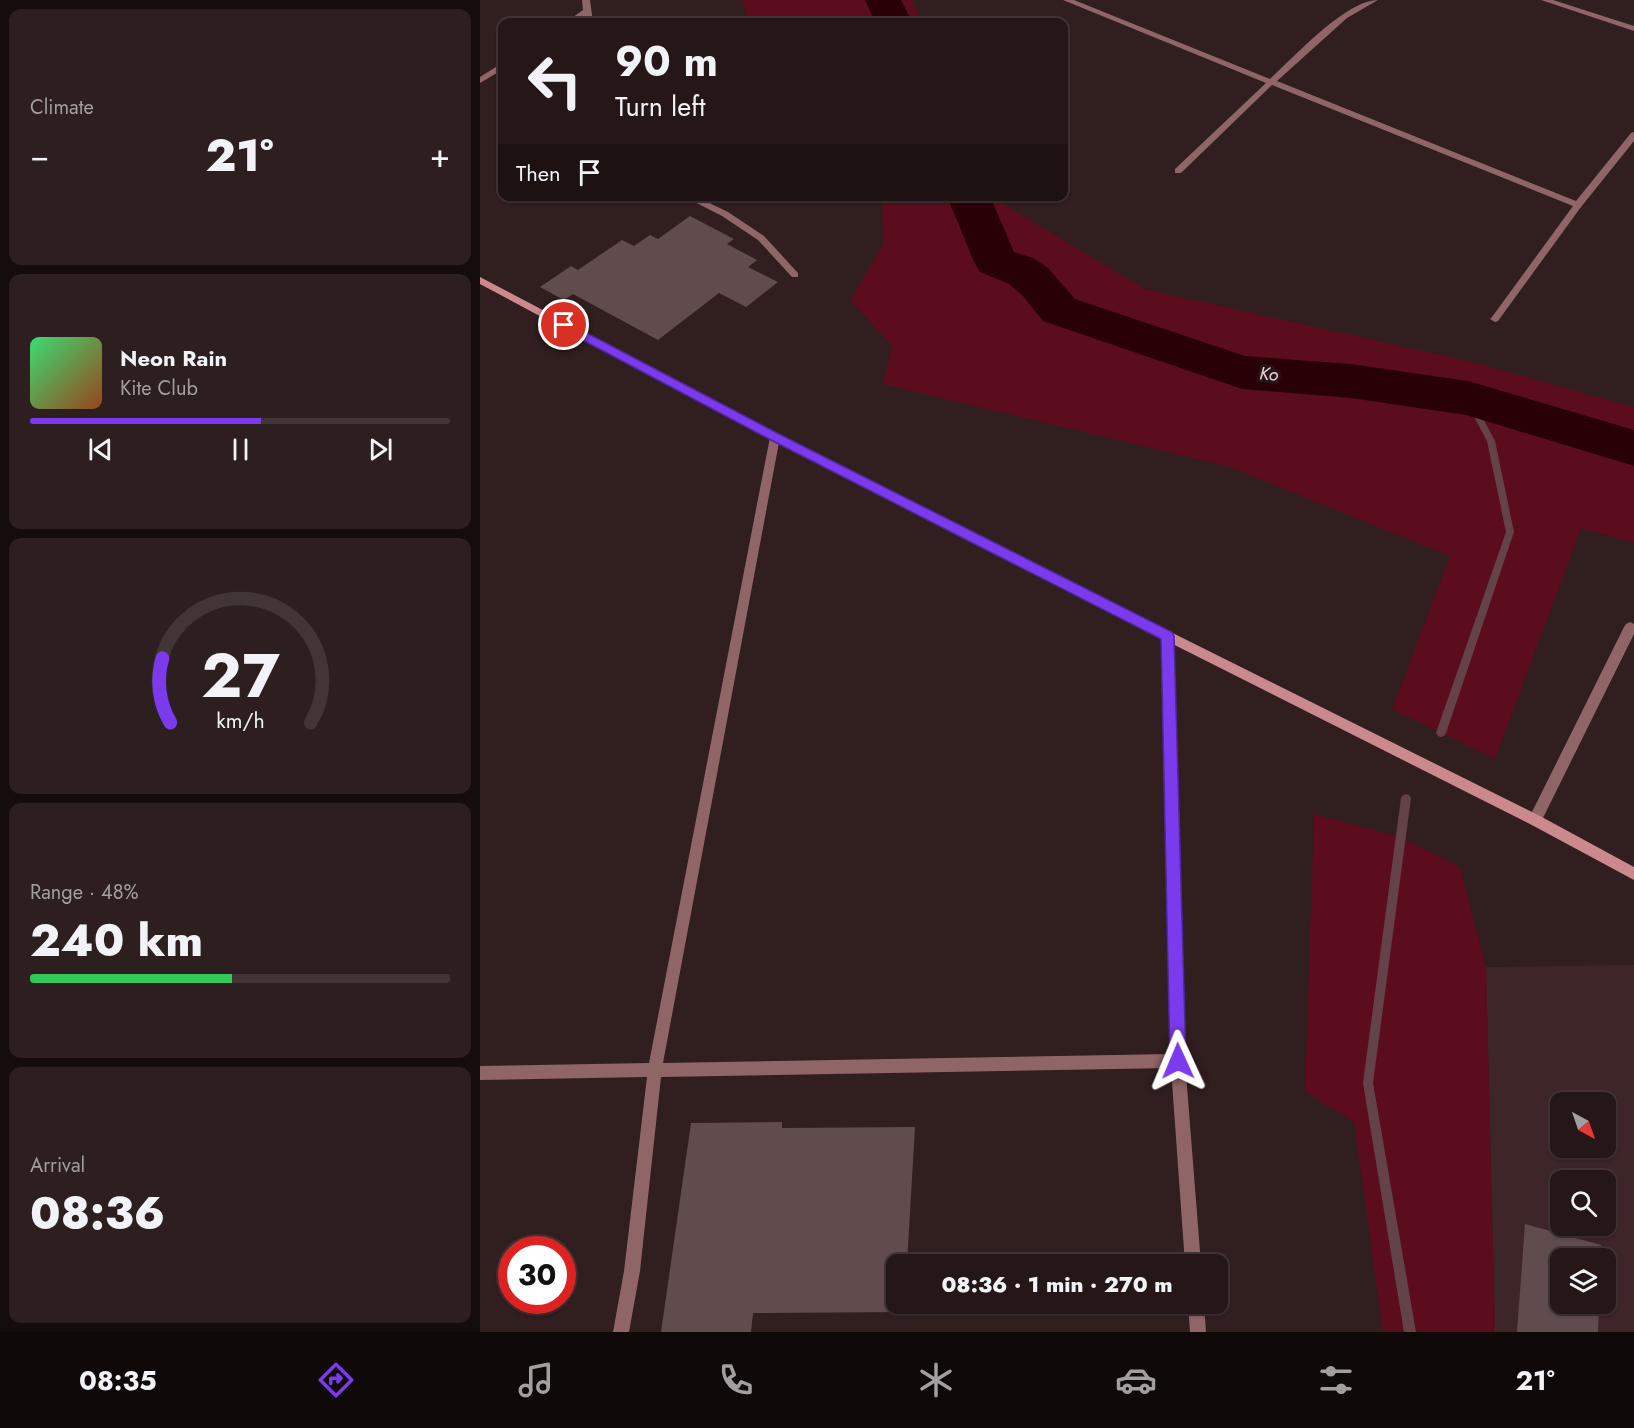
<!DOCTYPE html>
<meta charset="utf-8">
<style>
body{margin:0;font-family:Jost,sans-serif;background:#2d1f20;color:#f1f3f6;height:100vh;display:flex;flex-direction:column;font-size:22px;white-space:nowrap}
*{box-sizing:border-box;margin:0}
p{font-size:20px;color:#a39fa1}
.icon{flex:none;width:33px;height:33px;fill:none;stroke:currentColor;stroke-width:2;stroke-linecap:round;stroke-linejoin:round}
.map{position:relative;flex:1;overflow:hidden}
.side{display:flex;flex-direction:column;gap:9px;padding:9px;background:#140c0d;width:480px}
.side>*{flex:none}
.hud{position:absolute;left:18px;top:18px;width:570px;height:183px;border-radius:12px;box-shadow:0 2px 4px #0004,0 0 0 2px #423536;background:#251617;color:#f1f3f6;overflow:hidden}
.needle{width:39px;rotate:140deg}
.tools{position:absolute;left:1070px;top:1092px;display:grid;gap:12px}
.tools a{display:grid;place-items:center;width:66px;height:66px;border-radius:12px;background:#251617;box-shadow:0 2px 4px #0004,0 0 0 2px #423536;font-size:30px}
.speed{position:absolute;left:18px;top:1236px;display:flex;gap:12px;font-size:30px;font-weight:700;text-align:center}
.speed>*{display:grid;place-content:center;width:78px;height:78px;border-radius:50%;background:#251617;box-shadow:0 2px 4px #0004,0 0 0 2px #423536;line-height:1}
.speed .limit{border:9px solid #d22;background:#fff;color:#111}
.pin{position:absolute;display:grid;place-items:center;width:51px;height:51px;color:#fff;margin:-26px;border:3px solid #fff;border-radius:50%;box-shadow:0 2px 6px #0007}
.me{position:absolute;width:66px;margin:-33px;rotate:359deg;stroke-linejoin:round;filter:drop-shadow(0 0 4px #0008)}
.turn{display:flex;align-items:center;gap:21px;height:126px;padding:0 18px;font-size:27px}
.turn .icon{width:78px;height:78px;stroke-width:2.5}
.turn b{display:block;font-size:42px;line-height:51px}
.then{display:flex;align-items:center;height:57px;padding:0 18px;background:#0003;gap:12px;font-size:22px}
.big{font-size:45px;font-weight:800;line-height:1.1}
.side .tile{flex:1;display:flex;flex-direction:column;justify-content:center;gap:9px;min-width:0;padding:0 21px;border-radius:12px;background:#2d1f20}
.side .dial{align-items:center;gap:0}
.dial svg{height:156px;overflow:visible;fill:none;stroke:#423536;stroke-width:7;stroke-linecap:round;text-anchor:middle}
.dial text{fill:#f1f3f6;stroke:none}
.song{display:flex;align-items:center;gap:18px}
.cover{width:72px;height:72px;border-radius:9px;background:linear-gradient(135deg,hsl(140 70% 55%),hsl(20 70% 35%))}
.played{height:6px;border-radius:3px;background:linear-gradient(90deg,#7c3aed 55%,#423536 55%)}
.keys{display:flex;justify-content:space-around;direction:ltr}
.heat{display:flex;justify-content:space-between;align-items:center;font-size:33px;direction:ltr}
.charge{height:9px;border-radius:4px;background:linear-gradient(90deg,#34c759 48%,#423536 0)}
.trip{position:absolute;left:406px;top:1254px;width:342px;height:60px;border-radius:12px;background:#251617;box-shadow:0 2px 4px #0004,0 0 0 2px #423536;font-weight:800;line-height:60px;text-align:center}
.menu{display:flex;height:96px;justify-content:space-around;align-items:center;background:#0f0909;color:#a39fa1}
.menu .icon{width:42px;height:42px}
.menu .current{color:#7c3aed}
.menu b{font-size:27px;color:#f1f3f6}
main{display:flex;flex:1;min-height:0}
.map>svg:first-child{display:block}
</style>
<main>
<section class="side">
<div class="tile"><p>Climate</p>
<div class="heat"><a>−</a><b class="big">21°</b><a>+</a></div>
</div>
<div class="tile">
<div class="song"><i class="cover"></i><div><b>Neon Rain</b><p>Kite Club</p></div></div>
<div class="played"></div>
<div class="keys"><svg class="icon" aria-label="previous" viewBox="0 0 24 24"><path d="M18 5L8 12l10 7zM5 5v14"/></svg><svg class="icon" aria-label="pause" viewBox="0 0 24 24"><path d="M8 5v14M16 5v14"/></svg><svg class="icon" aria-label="next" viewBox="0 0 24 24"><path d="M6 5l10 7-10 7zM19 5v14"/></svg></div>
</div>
<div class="tile dial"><svg viewBox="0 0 100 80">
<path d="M14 69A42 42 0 1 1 86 69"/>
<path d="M14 69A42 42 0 0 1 10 36" stroke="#7c3aed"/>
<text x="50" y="56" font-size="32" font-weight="700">27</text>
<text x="50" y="72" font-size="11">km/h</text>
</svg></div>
<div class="tile"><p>Range · 48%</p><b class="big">240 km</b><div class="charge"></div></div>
<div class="tile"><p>Arrival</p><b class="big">08:36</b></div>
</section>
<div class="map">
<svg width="1154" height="1332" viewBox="0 0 1154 1332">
<rect width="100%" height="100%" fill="#311e1f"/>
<path fill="#3e2527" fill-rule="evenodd" d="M 1154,965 L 1154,1332 L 1015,1332 L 1006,967 ZM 1080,1102 L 1125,1102 L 1125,1148 L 1080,1148 ZM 1080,1180 L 1125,1180 L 1125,1226 L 1080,1226 ZM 1080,1258 L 1125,1258 L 1125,1304 L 1080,1304 Z"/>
<path fill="#5b0d1d" d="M 262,0 L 432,0 L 442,22 L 268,22 Z
M 402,197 L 512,197 L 665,289 L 993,362 L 1154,407 L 1154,543 L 1101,528 L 1015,759 L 912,709 L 970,556 L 747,466 L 403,384 L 412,346 L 370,300 L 403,245 Z
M 834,814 L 921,837 L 980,867 L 1006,967 L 1015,1332 L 903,1332 L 874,1122 L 825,1092 Z"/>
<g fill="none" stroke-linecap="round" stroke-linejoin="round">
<path fill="#644348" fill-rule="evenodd" d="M 988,395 L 991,396 L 1015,441 L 1034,532 L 966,733 L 964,736 L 961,737 L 958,736 L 956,733 L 1026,532 L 1007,441 L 984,398 Z
M 926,794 L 929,795 L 931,798 L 893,1083 L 936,1332 L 924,1332 L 883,1083 L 921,798 L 923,795 Z"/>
<path fill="#2a0007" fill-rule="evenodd" d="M 385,0 L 421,0 L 432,22 L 395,22 Z
M 467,196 L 510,196 L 534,252 L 553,258 L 568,268 L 595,299 L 765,356 L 871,364 L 988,381 L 1154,430 L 1154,466 L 986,415 L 871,398 L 762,389 L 563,321 L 543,296 L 529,284 L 500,272 L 494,262 Z"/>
</g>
<path fill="#614c4d" d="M 210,216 L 254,239 L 247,244 L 277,260 L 268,267 L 298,282 L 266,307 L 239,293 L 178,340 L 93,294 L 84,300 L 60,287 L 91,266 L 98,270 L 142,240 L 154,246 L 170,235 L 178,239 Z
M 302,1122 L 302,1128 L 435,1127 L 427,1264 L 417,1264 L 417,1304 L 424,1304 L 424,1312 L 273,1313 L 271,1332 L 181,1332 L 211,1123 Z
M 1045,1224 L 1121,1245 L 1121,1258 L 1080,1258 L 1080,1304 L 1119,1304 L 1118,1332 L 1037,1332 Z"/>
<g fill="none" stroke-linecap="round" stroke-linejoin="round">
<path fill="#8f6567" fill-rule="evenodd" d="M 102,0 L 110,0 L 113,22 L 105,22 L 104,16 L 95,22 L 86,22 L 103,10 Z
M 583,0 L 594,0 L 790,79 C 814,57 866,0 898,0 L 867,18 L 797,81 L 1096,201 L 1151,133 L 1154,132 L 1154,141 L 1101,207 L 1018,321 L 1015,322 L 1010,319 L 1012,317 L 1093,206 L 792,85 L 701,173 L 695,173 L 695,169 L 786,83 Z
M 1061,0 L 1073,0 L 1154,26 L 1154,31 Z
M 19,65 L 22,65 L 22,70 L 0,83 L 0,77 Z
M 203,196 L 215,196 L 248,212 L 284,236 L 318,273 L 318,277 L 312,277 L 278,240 L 242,216 Z
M 295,433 L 300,437 L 183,1063 L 691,1054 L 681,636 L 683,633 L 691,633 L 693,636 L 705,1061 L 721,1264 L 705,1264 L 691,1068 L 181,1077 L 160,1271 L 149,1332 L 133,1332 L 144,1271 L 167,1077 L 0,1080 L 0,1066 L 169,1063 L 290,437 Z
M 1150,622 L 1154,624 L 1154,634 L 1060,824 L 1055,826 L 1050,824 L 1049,820 L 1050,816 L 1144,627 L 1146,624 Z
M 708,1304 L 724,1304 L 726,1332 L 710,1332 Z"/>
<path fill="#cc898d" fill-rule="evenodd" d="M 0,277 L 299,434 L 490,532 L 1060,816 L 1154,867 L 1154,880 L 1050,824 L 482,538 L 291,440 L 0,284 Z"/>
</g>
<path fill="#7c3aed" stroke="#51269a" stroke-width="1.5" d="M 84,321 L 299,434 L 692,632 L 694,636 L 706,1061 L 704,1066 L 698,1069 L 692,1066 L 690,1061 L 681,639 L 291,440 L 80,328 L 80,322 Z"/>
<g text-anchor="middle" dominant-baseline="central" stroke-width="6" stroke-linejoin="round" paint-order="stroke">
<g font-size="18" font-style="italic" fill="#eed3d4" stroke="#261516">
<text transform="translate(789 374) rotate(5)">Ko</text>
</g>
</g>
</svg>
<div class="tools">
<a><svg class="needle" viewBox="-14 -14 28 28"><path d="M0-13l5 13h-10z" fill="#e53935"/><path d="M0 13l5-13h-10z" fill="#a39fa1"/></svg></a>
<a><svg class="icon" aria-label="search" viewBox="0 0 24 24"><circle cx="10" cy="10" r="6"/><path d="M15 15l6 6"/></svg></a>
<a><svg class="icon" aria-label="layers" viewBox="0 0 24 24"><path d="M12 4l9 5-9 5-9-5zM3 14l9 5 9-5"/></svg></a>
</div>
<div class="speed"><div class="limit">30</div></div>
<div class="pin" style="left:84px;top:325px;background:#d93025"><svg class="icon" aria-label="arrive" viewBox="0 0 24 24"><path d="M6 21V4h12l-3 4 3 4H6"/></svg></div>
<svg class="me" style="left:698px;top:1061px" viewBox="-20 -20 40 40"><path d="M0-17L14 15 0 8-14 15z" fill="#7c3aed" stroke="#fff" stroke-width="4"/></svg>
<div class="trip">08:36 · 1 min · 270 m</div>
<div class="hud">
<div class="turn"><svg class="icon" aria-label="left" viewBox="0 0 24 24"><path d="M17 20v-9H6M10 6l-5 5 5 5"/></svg><div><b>90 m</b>Turn left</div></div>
<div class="then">Then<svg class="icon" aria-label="arrive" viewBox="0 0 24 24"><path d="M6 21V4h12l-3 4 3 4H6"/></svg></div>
</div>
</div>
</main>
<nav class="menu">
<b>08:35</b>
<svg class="icon current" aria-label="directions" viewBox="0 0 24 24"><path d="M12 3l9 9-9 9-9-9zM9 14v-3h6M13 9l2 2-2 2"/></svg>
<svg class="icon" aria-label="music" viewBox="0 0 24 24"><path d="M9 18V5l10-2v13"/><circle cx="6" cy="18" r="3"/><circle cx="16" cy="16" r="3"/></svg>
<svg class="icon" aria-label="phone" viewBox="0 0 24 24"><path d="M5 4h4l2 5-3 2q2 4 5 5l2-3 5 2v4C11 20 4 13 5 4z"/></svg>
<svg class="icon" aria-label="climate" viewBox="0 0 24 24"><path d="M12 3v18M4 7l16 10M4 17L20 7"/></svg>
<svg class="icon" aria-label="car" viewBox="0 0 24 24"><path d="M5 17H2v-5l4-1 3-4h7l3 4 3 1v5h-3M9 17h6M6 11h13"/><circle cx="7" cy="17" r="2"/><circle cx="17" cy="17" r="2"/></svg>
<svg class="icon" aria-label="filters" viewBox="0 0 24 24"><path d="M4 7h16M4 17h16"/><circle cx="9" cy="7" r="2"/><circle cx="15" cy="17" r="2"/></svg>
<b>21°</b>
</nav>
